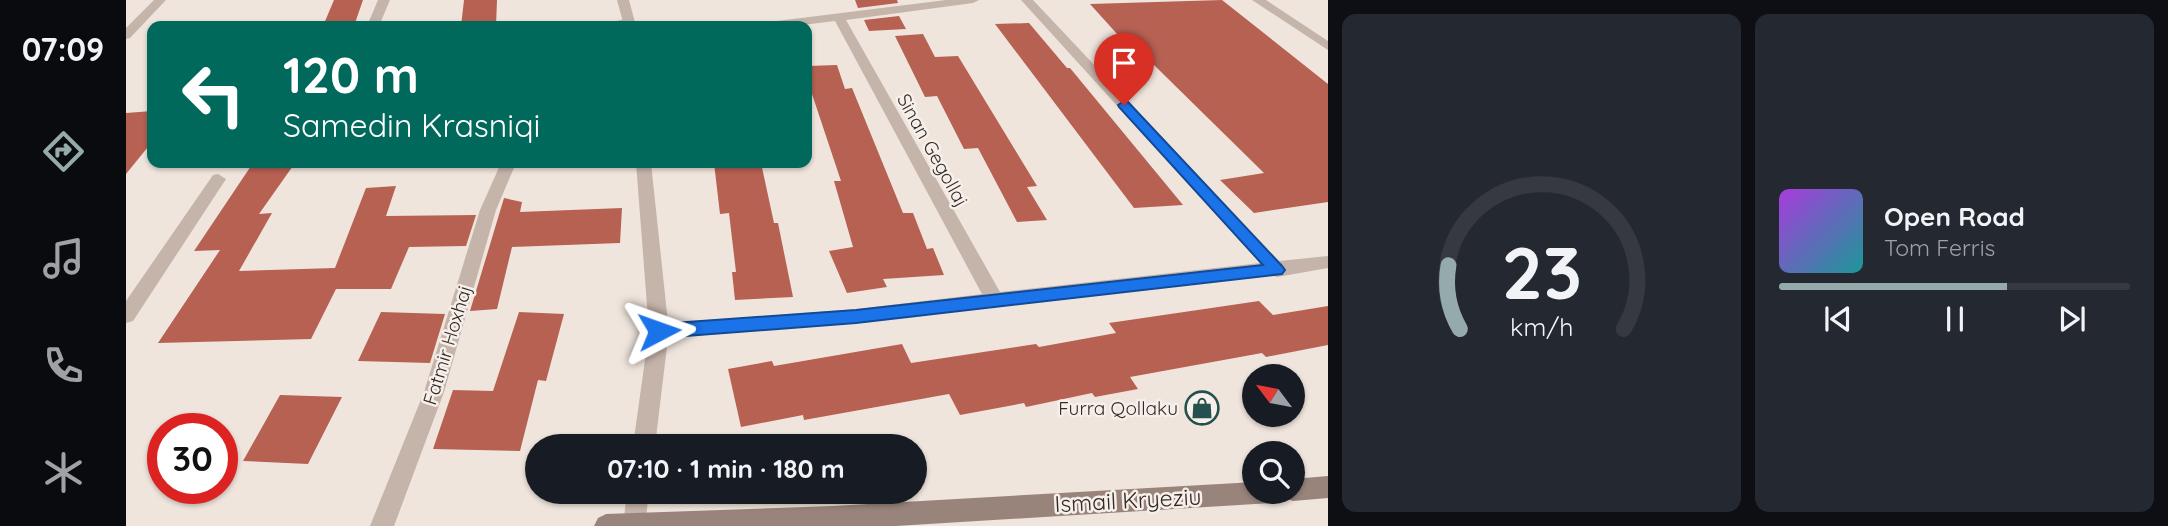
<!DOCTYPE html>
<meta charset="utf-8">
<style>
body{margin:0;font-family:Quicksand,sans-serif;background:#242831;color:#f1f3f6;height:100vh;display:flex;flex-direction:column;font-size:26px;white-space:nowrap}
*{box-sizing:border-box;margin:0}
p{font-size:23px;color:#9ea1a6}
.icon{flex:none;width:38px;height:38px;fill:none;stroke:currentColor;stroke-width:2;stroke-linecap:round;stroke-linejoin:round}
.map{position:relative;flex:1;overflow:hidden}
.panel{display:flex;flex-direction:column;gap:14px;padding:14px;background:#0d0f14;width:840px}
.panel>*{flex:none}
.hud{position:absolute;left:21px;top:21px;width:665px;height:147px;border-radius:14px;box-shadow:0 2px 5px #0004;background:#00695c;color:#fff;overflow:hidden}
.needle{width:46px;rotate:302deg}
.tools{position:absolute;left:1116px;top:364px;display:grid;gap:14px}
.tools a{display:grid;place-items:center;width:63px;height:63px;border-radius:50%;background:#171b24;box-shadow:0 2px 5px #0004;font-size:35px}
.speed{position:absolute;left:21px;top:413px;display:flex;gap:14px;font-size:35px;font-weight:700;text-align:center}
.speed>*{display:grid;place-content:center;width:91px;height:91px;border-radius:50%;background:#171b24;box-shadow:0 2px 5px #0004;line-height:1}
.speed .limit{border:10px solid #d22;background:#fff;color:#111}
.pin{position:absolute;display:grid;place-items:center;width:60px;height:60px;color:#fff;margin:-72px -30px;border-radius:50% 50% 50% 0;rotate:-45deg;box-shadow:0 0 7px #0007}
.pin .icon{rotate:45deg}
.me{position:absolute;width:77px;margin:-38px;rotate:86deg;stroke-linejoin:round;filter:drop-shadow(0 0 5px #0008)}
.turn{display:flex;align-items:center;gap:24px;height:147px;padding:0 21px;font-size:32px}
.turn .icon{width:91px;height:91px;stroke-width:2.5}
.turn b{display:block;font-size:49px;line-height:60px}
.panel .card{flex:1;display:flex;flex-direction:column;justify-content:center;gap:10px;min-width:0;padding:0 24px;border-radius:14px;background:#242831}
.panel .dial{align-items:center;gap:0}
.dial svg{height:182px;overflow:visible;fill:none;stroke:#363941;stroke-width:7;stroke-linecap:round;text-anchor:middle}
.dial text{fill:#f1f3f6;stroke:none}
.song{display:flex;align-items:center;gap:21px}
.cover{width:84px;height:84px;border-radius:10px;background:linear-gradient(135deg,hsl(280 70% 55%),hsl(180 70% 35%))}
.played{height:7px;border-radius:4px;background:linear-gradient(90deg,#95aaaa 65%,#363941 65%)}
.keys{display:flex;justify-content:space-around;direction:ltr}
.panel .tiles{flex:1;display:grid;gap:14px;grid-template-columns:repeat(2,1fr)}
.trip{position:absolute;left:399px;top:434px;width:402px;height:70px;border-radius:35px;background:#171b24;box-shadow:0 2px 5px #0004;font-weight:700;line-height:70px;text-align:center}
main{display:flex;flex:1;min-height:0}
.dock{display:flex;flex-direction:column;width:126px;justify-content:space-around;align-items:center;background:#090b0e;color:#9ea1a6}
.dock .icon{width:49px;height:49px}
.dock .current{color:#95aaaa}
.dock b{font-size:32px;color:#f1f3f6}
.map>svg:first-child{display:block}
</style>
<main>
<nav class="dock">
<b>07:09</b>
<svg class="icon current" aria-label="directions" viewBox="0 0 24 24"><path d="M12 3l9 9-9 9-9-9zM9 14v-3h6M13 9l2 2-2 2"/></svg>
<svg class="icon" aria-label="music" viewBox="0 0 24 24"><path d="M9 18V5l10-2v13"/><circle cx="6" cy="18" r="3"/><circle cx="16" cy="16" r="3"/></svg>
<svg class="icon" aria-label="phone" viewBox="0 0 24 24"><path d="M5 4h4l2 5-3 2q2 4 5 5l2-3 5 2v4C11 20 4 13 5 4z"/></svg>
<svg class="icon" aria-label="climate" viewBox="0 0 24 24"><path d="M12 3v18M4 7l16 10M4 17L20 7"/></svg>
</nav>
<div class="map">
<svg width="1202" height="526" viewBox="0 0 1202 526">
<rect width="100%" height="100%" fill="#efe5dd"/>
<path fill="#b76153" d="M 208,0 L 237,0 L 228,26 L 197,26 Z
M 338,0 L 371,0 L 370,26 L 335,26 Z
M 729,0 L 771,0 L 772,3 L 732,8 Z
M 1096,0 L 1202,84 L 1202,202 L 1128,213 L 1094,180 L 1138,173 L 1028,65 L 1020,66 L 964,4 Z
M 773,16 L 780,29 L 743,31 L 738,20 Z
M 903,23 L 941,68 L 944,68 L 1057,205 L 1008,208 L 869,24 Z
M 797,34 L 809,57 L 832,56 L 911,186 L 901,187 L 921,220 L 891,222 L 852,148 L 838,149 L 811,96 L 799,97 L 769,36 Z
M 711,65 L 719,89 L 726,88 L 777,213 L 787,213 L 801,249 L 807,248 L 818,275 L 757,279 L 761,287 L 721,293 L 703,251 L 727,247 L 708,181 L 715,181 L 681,79 L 681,66 Z
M 26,111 L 26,142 L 0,174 L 0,113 Z
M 127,163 L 169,163 L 133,214 L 146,213 L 113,271 L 209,268 L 240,188 L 270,186 L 260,216 L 350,215 L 340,246 L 283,247 L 265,289 L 210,289 L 185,339 L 32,343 L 94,250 L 68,251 Z
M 588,163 L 635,163 L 648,223 L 652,223 L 667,297 L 609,300 L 606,272 L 610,272 L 603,213 L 594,214 Z
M 378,198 L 396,202 L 394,212 L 496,208 L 494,243 L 386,247 L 371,309 L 344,311 Z
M 1133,301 L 1147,315 L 1202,306 L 1202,345 L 1140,357 L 1136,353 L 1004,377 L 1012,389 L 969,397 L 966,393 L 900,407 L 898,403 L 834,415 L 823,394 L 678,420 L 677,415 L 615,427 L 602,369 L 646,361 L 648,366 L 776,344 L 785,363 L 910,344 L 913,347 L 990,333 L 983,323 Z
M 255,312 L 319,314 L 304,363 L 232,361 Z
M 393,312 L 438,314 L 420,381 L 412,380 L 394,451 L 307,449 L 327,390 L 367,391 Z
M 154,395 L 216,397 L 182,464 L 117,461 Z"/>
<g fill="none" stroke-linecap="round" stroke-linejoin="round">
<path fill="#c5b4aa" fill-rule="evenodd" d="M 503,18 L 508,21 L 506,23 L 490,26 L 471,26 Z"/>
<path fill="#c5b4aa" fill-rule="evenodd" d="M 28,0 L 40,0 L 4,38 L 0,39 L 0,28 Z
M 252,0 L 264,0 L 253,26 L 241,26 Z
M 491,0 L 503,0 L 510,26 L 498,26 Z
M 820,0 L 853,0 L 847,3 L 720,20 L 874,292 L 1134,263 L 895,0 L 907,0 L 1153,261 L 1202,256 L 1202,268 L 1151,277 L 1146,275 L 731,323 L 542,338 L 529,446 L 507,446 L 523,331 L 510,163 L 525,163 L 542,323 L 731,309 L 856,294 L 709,21 L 669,26 L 637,26 L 643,22 Z
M 1126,0 L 1140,0 L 1202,41 L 1202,50 Z
M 375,163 L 390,163 L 370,210 L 318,392 L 268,526 L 244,526 L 298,392 L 354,210 Z
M 92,174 L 100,179 L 7,321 L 0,323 L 0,301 L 87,175 Z
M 501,492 L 523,492 L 519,526 L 497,526 Z"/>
<path fill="#99847c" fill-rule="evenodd" d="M 1202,476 L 1202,498 L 1167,501 L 1159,498 L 1157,493 L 1154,500 L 1146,503 L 770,526 L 468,526 L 472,518 L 480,514 L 707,506 L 1129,482 L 1129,492 L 1167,492 L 1167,479 Z"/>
</g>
<path fill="#1a73e8" stroke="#114b97" stroke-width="2" d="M 998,101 L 1002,102 L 1156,266 L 1159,270 L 1156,274 L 730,323 L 533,338 L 527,336 L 524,331 L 527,326 L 533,324 L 730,310 L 1137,265 L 993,107 L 992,105 Z"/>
<defs>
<symbol id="shop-ring" viewBox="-11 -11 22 22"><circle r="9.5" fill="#f7efe9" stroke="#24504e" stroke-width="1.5"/><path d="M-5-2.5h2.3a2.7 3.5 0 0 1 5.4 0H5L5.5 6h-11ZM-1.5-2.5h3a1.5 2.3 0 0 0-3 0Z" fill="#24504e"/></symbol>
</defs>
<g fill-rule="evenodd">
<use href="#shop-ring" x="1057" y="389" width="38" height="38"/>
</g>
<g text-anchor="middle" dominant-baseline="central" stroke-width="5" stroke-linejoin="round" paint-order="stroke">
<g font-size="19" fill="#342b29" stroke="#f7efe9">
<text transform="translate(807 150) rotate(61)">Sinan Gegollaj</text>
<text transform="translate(321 345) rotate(-73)">Fatmir Hoxhaj</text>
</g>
<g font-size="19" fill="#342b29" stroke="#f7efe9" text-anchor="end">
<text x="1052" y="408">Furra Qollaku</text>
</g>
<g font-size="23" fill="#342b29" stroke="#f7efe9">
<text transform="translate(1002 500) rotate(-3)">Ismail Kryeziu</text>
</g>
</g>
</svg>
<div class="tools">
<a><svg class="needle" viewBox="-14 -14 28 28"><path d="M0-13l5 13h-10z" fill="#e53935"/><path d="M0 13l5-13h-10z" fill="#9ea1a6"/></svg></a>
<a><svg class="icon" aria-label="search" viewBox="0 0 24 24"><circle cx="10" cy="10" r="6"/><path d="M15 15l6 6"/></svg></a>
</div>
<div class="speed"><div class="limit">30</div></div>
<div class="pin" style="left:998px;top:105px;background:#d93025"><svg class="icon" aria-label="arrive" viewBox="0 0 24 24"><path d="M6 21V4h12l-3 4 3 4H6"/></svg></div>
<svg class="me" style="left:533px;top:331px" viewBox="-20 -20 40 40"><path d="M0-17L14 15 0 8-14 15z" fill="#1a73e8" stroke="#fff" stroke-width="4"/></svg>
<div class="trip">07:10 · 1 min · 180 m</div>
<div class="hud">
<div class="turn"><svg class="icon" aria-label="left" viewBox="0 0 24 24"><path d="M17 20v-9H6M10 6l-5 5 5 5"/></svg><div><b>120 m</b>Samedin Krasniqi</div></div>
</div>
</div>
<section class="panel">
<div class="tiles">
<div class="card dial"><svg viewBox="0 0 100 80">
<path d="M14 69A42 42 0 1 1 86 69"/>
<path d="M14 69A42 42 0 0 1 9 41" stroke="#95aaaa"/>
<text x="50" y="56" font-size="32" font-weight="700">23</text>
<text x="50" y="72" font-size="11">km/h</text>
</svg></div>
<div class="card">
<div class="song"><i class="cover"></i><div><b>Open Road</b><p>Tom Ferris</p></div></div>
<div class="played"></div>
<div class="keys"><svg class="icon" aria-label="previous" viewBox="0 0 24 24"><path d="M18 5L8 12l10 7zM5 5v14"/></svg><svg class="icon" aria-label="pause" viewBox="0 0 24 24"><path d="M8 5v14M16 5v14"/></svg><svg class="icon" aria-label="next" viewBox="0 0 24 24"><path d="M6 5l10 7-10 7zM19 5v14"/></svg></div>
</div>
</div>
</section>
</main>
